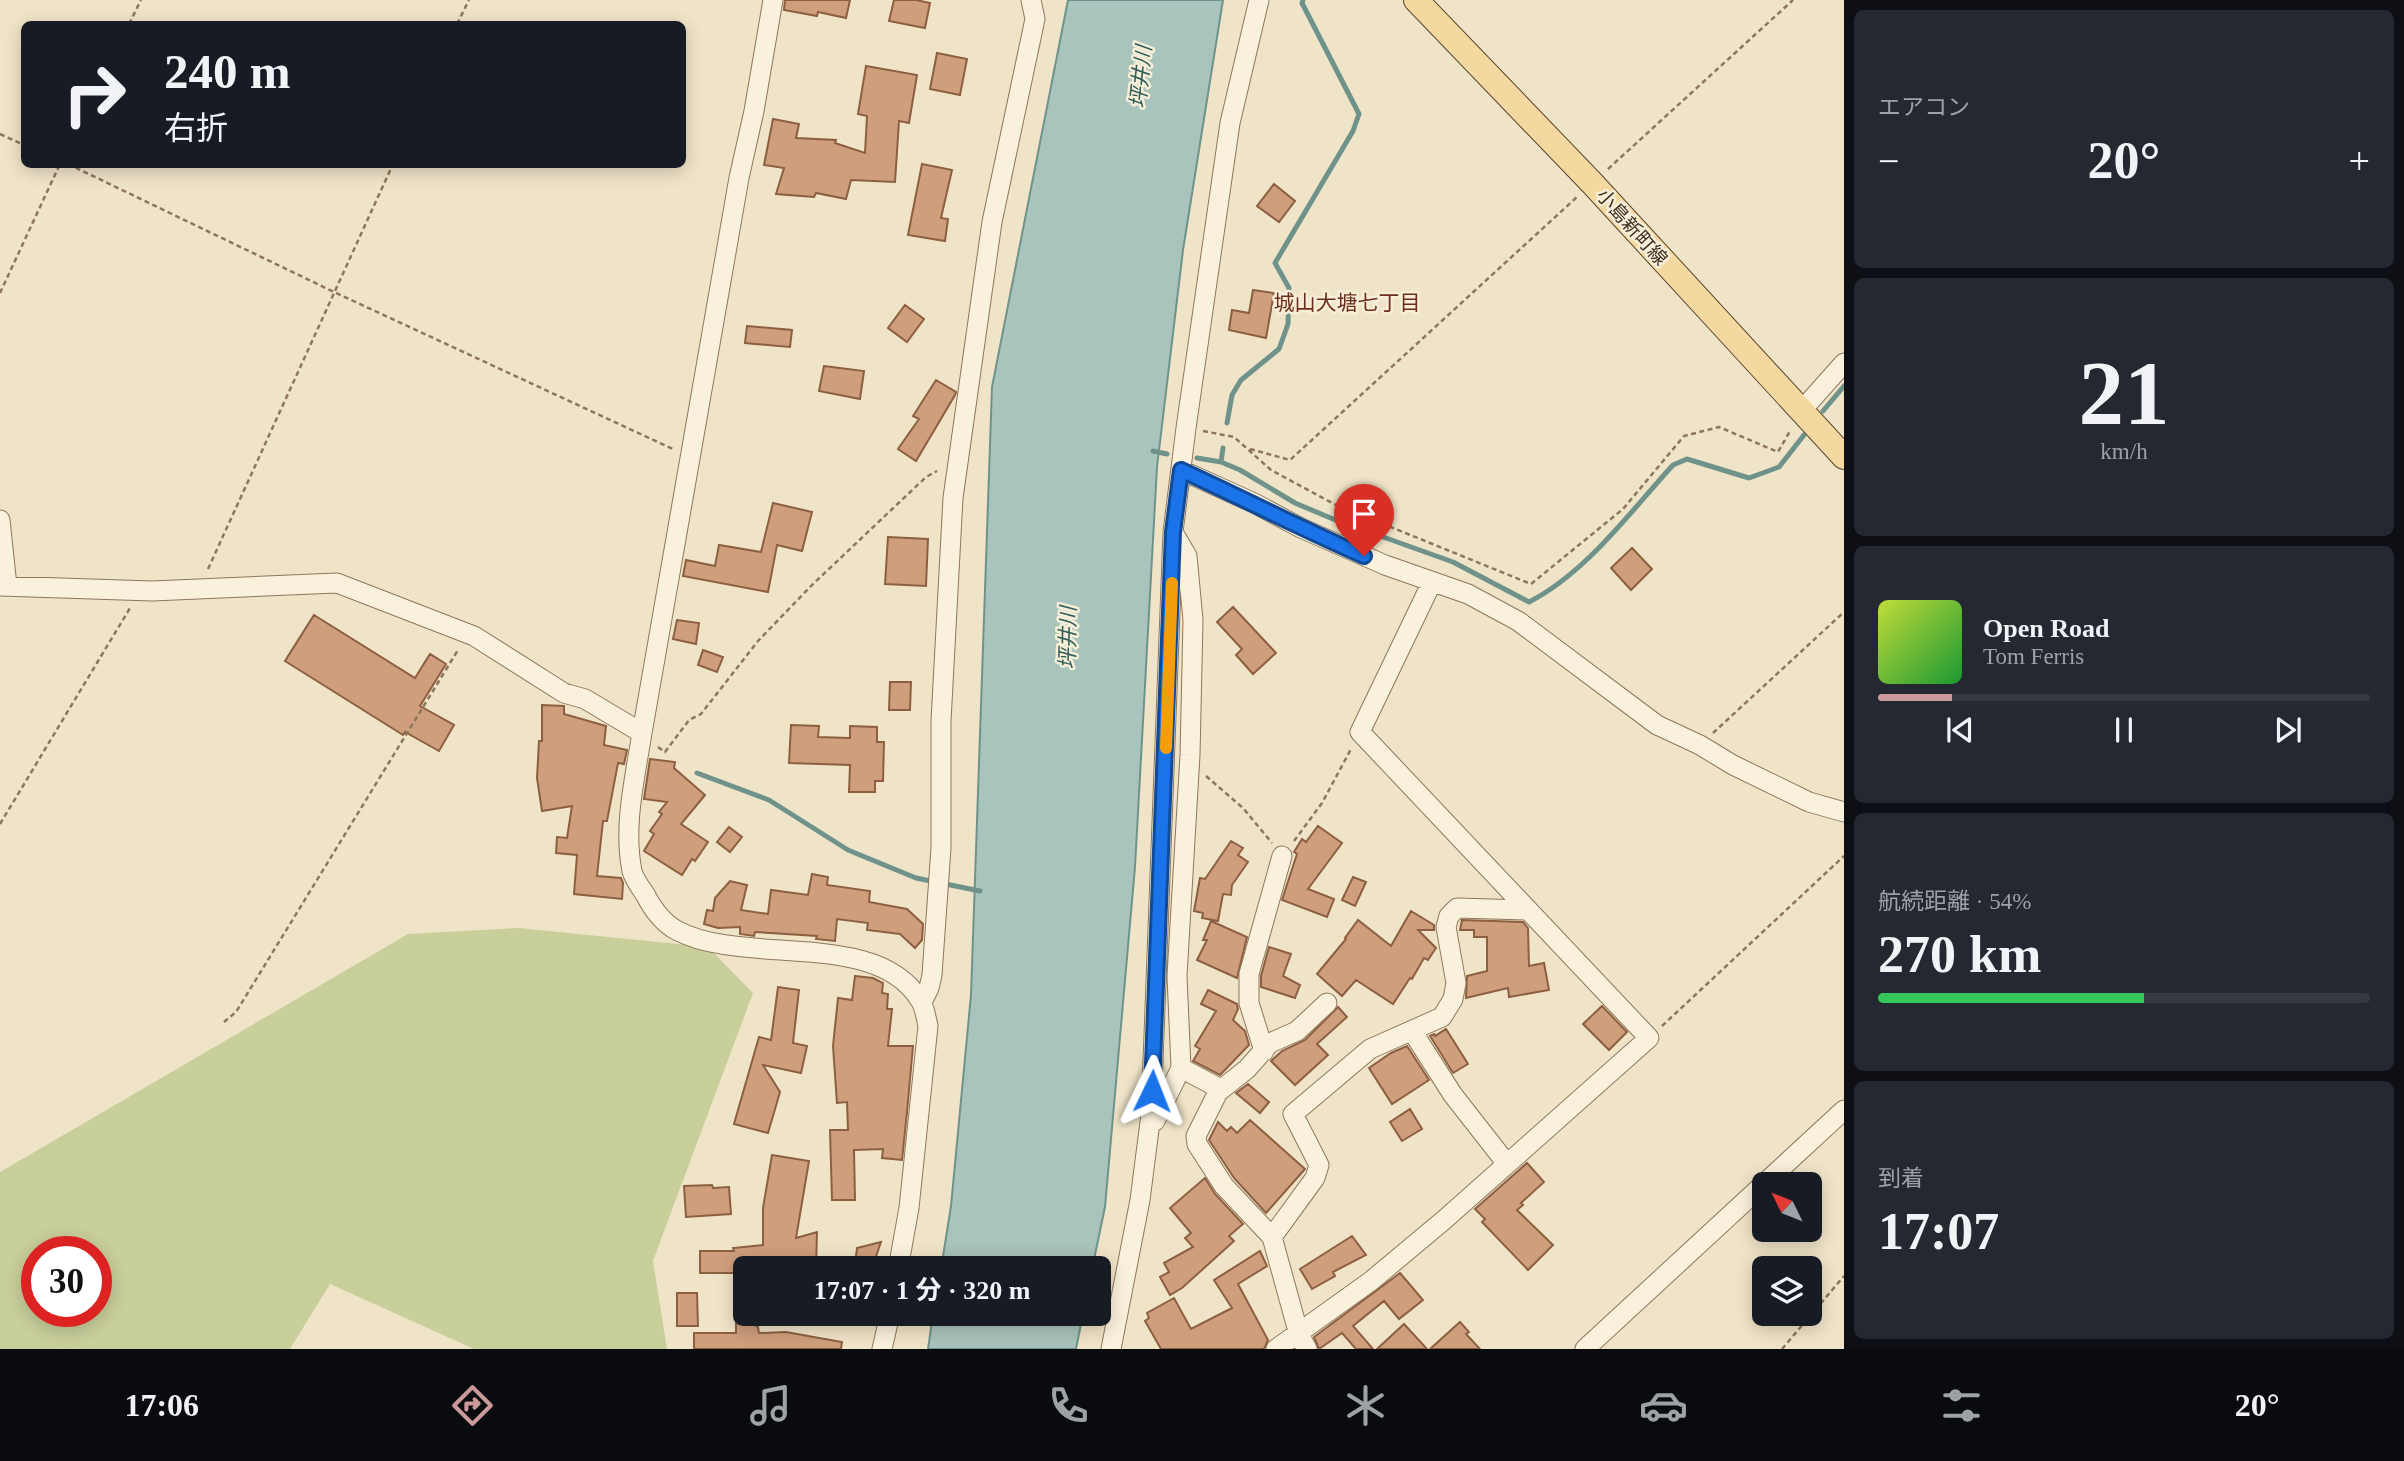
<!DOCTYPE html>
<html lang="ja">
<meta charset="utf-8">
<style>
body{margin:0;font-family:"Times New Roman","Noto Sans JP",serif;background:#242831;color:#f1f3f6;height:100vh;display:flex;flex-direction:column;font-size:26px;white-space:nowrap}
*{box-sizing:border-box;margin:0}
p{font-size:23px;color:#9ea1a6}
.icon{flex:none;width:38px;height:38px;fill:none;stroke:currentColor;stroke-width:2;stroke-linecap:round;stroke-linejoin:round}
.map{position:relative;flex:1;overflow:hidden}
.details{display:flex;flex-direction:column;gap:10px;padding:10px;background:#0d0f14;width:560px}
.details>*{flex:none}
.banner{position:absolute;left:21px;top:21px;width:665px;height:147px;border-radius:10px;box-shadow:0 4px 18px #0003;background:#171b24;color:#f1f3f6;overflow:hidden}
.needle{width:46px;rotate:313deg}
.fabs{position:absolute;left:1752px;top:1172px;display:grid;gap:14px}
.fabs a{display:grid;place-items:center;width:70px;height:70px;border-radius:10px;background:#171b24;box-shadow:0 4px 18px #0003;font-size:35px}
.speed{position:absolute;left:21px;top:1236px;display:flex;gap:14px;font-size:35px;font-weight:700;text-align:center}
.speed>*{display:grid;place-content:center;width:91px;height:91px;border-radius:50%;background:#171b24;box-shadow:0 4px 18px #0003;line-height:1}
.speed .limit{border:10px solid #d22;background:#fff;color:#111}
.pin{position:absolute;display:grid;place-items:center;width:60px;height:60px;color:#fff;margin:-72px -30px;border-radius:50% 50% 50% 0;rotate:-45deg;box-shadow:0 0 7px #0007}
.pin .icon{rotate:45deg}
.me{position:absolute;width:77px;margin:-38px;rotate:2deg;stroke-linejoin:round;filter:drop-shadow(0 0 5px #0008)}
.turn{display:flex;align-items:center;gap:24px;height:147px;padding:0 28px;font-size:32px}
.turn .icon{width:91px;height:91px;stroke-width:2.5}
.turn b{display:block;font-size:49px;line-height:60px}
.big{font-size:52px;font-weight:700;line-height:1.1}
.details .widget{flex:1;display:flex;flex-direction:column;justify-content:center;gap:10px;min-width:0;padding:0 24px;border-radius:10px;background:#242831}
.details .dial{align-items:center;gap:0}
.dial b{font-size:91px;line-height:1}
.song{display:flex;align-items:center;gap:21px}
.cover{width:84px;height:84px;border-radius:10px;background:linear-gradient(135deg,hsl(70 70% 55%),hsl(130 70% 35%))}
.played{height:7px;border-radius:4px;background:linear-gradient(90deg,#cc999b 15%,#363941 15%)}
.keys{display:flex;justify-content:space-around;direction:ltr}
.heat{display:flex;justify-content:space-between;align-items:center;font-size:38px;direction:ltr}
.charge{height:10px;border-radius:5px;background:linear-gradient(90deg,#34c759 54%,#363941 0)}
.trip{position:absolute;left:733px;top:1256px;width:378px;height:70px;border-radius:10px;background:#171b24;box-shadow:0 4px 18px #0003;font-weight:700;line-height:70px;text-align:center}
.tab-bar{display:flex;height:112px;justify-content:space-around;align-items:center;background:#090b0e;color:#9ea1a6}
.tab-bar .icon{width:49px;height:49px}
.tab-bar .on{color:#cc999b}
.tab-bar b{font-size:32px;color:#f1f3f6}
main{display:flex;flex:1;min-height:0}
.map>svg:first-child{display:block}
</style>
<main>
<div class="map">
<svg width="1844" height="1349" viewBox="0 0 1844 1349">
<rect width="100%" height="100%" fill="#f0e4c8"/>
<path fill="#c9cf9b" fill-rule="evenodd" d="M 519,928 L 708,947 L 753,993 L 653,1261 L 667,1349 L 474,1349 L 330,1284 L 290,1349 L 0,1349 L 0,1172 L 408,934 ZM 37,1251 L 96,1251 L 96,1311 L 37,1311 Z"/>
<path fill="#a9c4bc" stroke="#6f938a" stroke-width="2" d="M 1068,0 L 1223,0 L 1183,250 L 1157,467 L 1135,867 L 1105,1207 L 1092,1269 L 941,1269 L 951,1206 L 971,995 L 992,387 Z
M 933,1314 L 1083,1314 L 1076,1349 L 928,1349 Z"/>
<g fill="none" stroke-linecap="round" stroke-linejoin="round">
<path stroke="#6f938a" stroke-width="5" d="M 1823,411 L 1844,386
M 1227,423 L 1232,395 L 1241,380 L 1279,349 L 1288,324 L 1289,288 L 1275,263 L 1353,131 L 1359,114 L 1302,3 L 1303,0
M 1153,451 L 1167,454
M 1197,458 L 1221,462 L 1240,470 L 1295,503 L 1333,519 L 1453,562 L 1529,602 C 1586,573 1630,512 1673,465 L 1687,459 L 1749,478 L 1779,467 L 1804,435
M 1221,462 L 1223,448
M 697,773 L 769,800 L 848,850 L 916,878 L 980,891"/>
</g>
<path fill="#cf9f7d" stroke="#8d5f41" stroke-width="2" d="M 785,0 L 850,0 L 846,18 L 818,12 L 817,16 L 784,10 Z
M 894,0 L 916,0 L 930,3 L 925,28 L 889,21 Z
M 937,53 L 967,59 L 960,95 L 930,89 Z
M 866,66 L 917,75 L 909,123 L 899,121 L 895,182 L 851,180 L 846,199 L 816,193 L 814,197 L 776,194 L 784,168 L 764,165 L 773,119 L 799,124 L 796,138 L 836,140 L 835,143 L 865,153 L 867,116 L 858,114 Z
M 922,164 L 952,170 L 941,218 L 948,219 L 945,241 L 908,235 Z
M 1274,184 L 1295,201 L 1279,222 L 1257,206 Z
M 1253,290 L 1274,293 L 1266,338 L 1229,330 L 1232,310 L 1249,313 Z
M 905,305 L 924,319 L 907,342 L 888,328 Z
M 747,326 L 792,330 L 790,347 L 745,343 Z
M 824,366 L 864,371 L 860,399 L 819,391 Z
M 936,380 L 956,392 L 955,395 L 916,461 L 898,449 L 919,419 L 913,416 Z
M 773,503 L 812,512 L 802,551 L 777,545 L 768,592 L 683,576 L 686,560 L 715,566 L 719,545 L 761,552 Z
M 888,537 L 928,539 L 926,586 L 885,584 Z
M 1632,548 L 1652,569 L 1631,590 L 1611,568 Z
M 1233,607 L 1276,653 L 1253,674 L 1236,655 L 1242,649 L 1217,622 Z
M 314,615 L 415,678 L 430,654 L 446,664 L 420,706 L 454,725 L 439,751 L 405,732 L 403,735 L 285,661 Z
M 677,620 L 699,623 L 696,644 L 673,639 Z
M 703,650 L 723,657 L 717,672 L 698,665 Z
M 890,682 L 911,682 L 910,710 L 889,710 Z
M 542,705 L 564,706 L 564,714 L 606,726 L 604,745 L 627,750 L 624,764 L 618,763 L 607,821 L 603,821 L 597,876 L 621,878 L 623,883 L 622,899 L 574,894 L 577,855 L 556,853 L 557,837 L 567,838 L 572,806 L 542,811 L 537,778 L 539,741 L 542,741 Z
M 791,725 L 819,726 L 818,737 L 850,738 L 850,726 L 877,727 L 877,742 L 884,742 L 883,781 L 875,781 L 875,792 L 849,792 L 850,765 L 789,763 Z
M 650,759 L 675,762 L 674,768 L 705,795 L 681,824 L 708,842 L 695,861 L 692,859 L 682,875 L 644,851 L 654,834 L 650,831 L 662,814 L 659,812 L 667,802 L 644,799 Z
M 1318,826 L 1342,843 L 1308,889 L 1334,899 L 1327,917 L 1282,900 L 1297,854 L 1294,852 L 1302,839 L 1306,842 Z
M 729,827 L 742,837 L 730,852 L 717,842 Z
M 1231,841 L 1243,848 L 1238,855 L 1248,862 L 1232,885 L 1231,895 L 1223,894 L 1218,921 L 1202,918 L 1203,913 L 1194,911 L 1200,878 L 1205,879 Z
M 812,874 L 828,877 L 827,885 L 870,891 L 869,902 L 907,909 L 923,924 L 922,940 L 915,948 L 900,934 L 867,930 L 868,923 L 837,919 L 835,941 L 816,939 L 817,936 L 755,932 L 754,936 L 740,934 L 740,927 L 718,928 L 704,924 L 707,910 L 713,911 L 715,898 L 730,881 L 747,885 L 741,910 L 768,914 L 771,890 L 808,895 Z
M 1353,877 L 1366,882 L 1355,906 L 1342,900 Z
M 1411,911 L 1434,925 L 1434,930 L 1418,930 L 1436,948 L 1428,960 L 1424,958 L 1412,979 L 1410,978 L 1393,1004 L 1356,980 L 1342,996 L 1317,974 L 1346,939 L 1345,938 L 1358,920 L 1391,946 Z
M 1462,920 L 1523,922 L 1528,928 L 1529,966 L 1544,963 L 1549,990 L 1509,997 L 1508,988 L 1466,998 L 1467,976 L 1487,971 L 1487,937 L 1474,937 L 1474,930 L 1460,930 Z
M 1211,921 L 1247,937 L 1237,978 L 1197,960 L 1207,940 L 1203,940 Z
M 1269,947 L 1291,954 L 1283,976 L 1300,985 L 1295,998 L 1261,987 L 1261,976 Z
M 855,976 L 873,978 L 883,983 L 882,993 L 888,994 L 887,1009 L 892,1009 L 888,1046 L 913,1046 L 907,1112 L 902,1160 L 882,1158 L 883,1149 L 854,1150 L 855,1200 L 832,1200 L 830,1130 L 848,1130 L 847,1102 L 837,1103 L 833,1046 L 838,998 L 852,1000 Z
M 778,987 L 799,990 L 793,1043 L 807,1046 L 801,1073 L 763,1065 L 780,1092 L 768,1133 L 734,1124 L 759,1037 L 771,1040 Z
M 1208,990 L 1237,1004 L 1238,1009 L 1233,1020 L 1245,1031 L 1249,1045 L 1220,1075 L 1193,1061 L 1200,1049 L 1195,1046 L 1216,1011 L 1201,1004 Z
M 1602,1006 L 1627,1032 L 1609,1050 L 1583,1024 Z
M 1338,1007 L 1347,1017 L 1317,1044 L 1328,1055 L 1295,1085 L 1271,1061 L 1282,1051 L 1305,1040 Z
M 1446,1029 L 1468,1064 L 1453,1073 L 1430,1036 L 1434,1034 L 1435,1036 Z
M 1407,1046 L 1429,1080 L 1392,1104 L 1369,1068 L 1391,1053 Z
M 1248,1084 L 1269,1102 L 1260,1113 L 1236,1093 Z
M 1410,1109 L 1422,1129 L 1402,1141 L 1390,1122 Z
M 1250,1120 L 1305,1169 L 1266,1213 L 1234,1178 L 1209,1140 L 1218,1122 L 1227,1131 L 1231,1127 L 1237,1133 Z
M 772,1155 L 809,1161 L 796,1238 L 817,1232 L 816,1269 L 746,1269 L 746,1273 L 700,1273 L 700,1251 L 734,1251 L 733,1248 L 763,1245 L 763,1208 Z
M 1527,1163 L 1544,1182 L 1521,1203 L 1523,1205 L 1517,1210 L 1553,1245 L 1528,1270 L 1482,1222 L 1485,1219 L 1475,1209 Z
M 1205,1178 L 1215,1194 L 1243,1224 L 1229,1236 L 1234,1241 L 1182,1288 L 1170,1295 L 1160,1277 L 1169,1272 L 1164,1263 L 1193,1247 L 1185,1238 L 1191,1233 L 1170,1208 Z
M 712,1185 L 713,1188 L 729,1187 L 731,1214 L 686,1217 L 684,1186 Z
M 1352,1236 L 1366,1255 L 1333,1272 L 1335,1276 L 1312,1289 L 1300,1269 Z
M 881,1242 L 873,1265 L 855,1264 L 857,1248 Z
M 1260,1251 L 1267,1266 L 1238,1284 L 1268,1340 L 1264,1349 L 1161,1349 L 1145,1321 L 1149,1318 L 1147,1313 L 1174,1298 L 1191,1329 L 1232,1308 L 1214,1280 Z
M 1400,1273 L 1423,1300 L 1399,1319 L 1384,1301 L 1353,1326 L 1373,1349 L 1356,1349 L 1342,1333 L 1319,1349 L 1314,1337 Z
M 677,1293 L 697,1293 L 698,1326 L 677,1326 Z
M 736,1314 L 758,1314 L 756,1326 L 758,1327 L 759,1333 L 786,1332 L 842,1342 L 841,1349 L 694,1349 L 694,1333 L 736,1333 Z
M 1460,1322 L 1469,1332 L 1466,1334 L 1480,1349 L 1430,1349 Z
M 1404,1324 L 1427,1349 L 1377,1349 Z"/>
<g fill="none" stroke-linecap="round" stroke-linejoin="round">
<defs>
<path id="minor" d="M 773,0 L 754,111 L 739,178 L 642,733 C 635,778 623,826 632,871 C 634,879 640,887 645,894 C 652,908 662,922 676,930 C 744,967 876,928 920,1000 C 925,1007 926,1018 928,1026 L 909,1208 L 898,1269
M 1802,410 L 1844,363
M 1181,470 L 1254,503 L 1301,528 L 1385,565 L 1468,594 L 1518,621 L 1657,725 L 1700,745 L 1733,765 L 1809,802 L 1844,812
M 0,520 L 7,586
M 0,586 L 152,591 L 337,583 L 474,636 L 564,693 L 585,699 L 642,733
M 922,1002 L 929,988 L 932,975 L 941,848 L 941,721 L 953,498 L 992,222 L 1035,19 L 1031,0
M 1412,1031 L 1453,1095 L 1507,1164
M 1264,1051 L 1249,1003 L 1249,974 L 1282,856
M 1181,1068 L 1215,1086 L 1218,1092 L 1196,1136 L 1197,1144 L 1224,1186 L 1272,1237 L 1299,1335 L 1307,1349
M 1218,1092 L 1247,1069 L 1270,1043 L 1297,1031 L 1327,1003
M 1155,1121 L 1181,1068 L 1177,976 L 1190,755 L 1193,620 L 1187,556 L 1173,532
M 1272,1237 L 1315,1178 L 1319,1165 L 1293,1114 L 1370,1049 L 1442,1017 L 1453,999 L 1456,983 L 1446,927 L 1449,916 L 1457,908 L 1528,910
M 882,1349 L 890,1314
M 1111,1349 L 1140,1200 L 1151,1114 L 1173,532 L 1186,428 L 1230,123 L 1259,0
M 1276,1349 L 1371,1281 L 1444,1220 L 1649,1038 L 1360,732 L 1432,582
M 1585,1349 L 1844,1110"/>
<path id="major" d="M 1416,0 L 1592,183 L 1844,457"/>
</defs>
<use href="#minor" stroke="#8d765c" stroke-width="21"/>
<use href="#major" stroke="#5b4430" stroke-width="26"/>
<path stroke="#8d765c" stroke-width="2.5" stroke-dasharray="5 3.5" stroke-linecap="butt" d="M 129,24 L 141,0
M 457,24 L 469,0
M 0,134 L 24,145
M 68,164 L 334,292 L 675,450
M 1608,169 L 1793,0
M 0,293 L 60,164
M 1203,431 L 1234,437 L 1271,470 L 1334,504 L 1531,584 L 1623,509 L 1684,436 L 1719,427 L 1778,452 L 1790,431
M 1250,449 L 1290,460 L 1577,197
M 208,569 L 393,164
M 1713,733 L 1844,612
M 658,747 L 665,752 L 689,720 L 701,714 L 758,641 L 812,585 L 926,477 L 937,471
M 1206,776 L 1243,808 L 1272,843
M 0,824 L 130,608
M 1294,841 L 1322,803 L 1351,749
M 224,1022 L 236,1012 L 458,650
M 1662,1026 L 1844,856
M 1782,1349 L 1844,1276"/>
<use href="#minor" stroke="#faf1dc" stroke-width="19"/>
<use href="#major" stroke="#f3d9a0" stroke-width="24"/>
</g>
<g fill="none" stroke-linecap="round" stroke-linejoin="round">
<defs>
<path id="route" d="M 1152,1091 L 1173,532 L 1181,470 C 1242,498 1302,529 1364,556"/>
</defs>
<use href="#route" stroke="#114b97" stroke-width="18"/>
<use href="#route" stroke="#1a73e8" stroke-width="12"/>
<path stroke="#f59e0b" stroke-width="12" d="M 1166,748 L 1172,583"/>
</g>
<g text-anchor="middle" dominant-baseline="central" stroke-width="5" stroke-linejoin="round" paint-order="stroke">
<g font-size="19" fill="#3d2e20" stroke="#f7eed8">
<text transform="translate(1632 227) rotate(48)">小島新町線</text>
</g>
<g font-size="21" font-style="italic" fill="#2f5d5a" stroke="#f7eed8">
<text transform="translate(1141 77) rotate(-84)">坪井川</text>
<text transform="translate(1068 638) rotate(-89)">坪井川</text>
</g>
<g font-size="21" fill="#6b2e1e" stroke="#f7eed8">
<text x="1347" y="303">城山大塘七丁目</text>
</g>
</g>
</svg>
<div class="fabs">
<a><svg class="needle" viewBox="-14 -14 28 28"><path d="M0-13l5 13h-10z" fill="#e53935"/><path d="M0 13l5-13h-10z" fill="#9ea1a6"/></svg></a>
<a><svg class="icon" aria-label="layers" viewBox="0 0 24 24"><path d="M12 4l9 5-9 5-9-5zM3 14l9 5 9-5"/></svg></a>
</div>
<div class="speed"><div class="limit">30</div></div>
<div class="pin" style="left:1364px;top:556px;background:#d93025"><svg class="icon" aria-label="arrive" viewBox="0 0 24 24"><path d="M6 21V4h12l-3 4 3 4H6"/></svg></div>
<svg class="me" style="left:1152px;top:1091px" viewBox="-20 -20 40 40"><path d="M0-17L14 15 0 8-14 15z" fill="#1a73e8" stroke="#fff" stroke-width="4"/></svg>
<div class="trip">17:07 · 1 分 · 320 m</div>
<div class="banner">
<div class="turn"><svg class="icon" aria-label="right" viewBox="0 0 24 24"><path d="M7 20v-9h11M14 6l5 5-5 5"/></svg><div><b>240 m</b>右折</div></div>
</div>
</div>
<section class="details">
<div class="widget"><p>エアコン</p>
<div class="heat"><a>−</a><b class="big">20°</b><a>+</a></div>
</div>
<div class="widget dial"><b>21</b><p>km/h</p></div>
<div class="widget">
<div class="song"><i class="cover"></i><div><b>Open Road</b><p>Tom Ferris</p></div></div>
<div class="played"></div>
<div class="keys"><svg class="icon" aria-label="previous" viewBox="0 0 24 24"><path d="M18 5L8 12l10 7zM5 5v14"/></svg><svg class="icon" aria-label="pause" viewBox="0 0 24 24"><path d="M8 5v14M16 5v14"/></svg><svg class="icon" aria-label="next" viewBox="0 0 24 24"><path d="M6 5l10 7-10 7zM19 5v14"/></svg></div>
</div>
<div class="widget"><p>航続距離 · 54%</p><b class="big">270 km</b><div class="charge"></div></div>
<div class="widget"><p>到着</p><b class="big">17:07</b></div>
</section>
</main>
<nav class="tab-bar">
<b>17:06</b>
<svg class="icon on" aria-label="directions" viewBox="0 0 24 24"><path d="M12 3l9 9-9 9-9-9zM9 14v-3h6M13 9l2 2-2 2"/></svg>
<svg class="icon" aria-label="music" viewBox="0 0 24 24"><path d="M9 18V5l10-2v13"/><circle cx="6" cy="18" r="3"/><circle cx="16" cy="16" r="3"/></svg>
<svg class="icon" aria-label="phone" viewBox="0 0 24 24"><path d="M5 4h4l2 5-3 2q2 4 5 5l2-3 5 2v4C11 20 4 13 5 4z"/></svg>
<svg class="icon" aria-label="climate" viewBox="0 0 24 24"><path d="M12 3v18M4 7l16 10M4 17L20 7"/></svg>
<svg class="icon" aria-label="car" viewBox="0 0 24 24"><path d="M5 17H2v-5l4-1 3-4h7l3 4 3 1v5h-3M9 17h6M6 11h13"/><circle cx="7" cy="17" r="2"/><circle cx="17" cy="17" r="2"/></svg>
<svg class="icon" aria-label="filters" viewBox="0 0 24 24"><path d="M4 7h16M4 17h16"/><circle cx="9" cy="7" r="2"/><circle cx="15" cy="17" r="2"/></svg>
<b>20°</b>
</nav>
